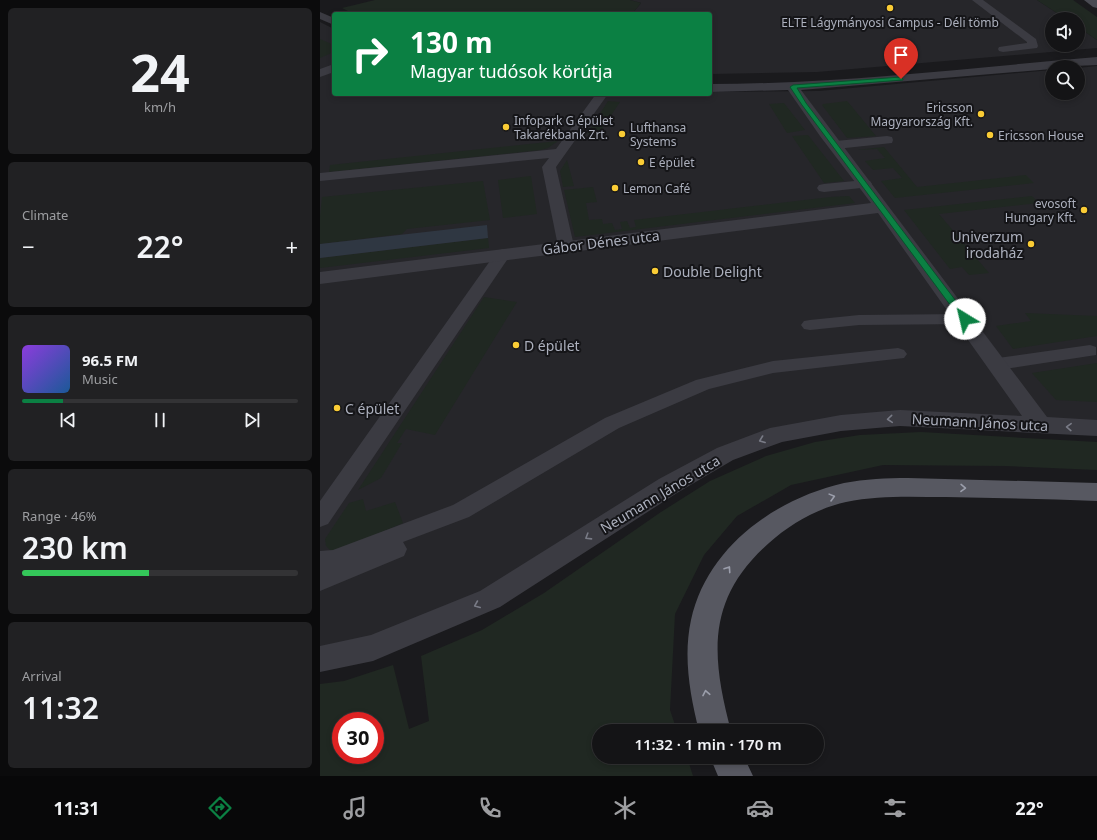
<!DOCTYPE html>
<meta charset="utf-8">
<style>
body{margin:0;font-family:"Noto Sans",sans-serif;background:#212123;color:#f1f3f6;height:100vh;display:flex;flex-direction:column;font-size:15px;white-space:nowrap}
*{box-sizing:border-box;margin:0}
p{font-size:13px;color:#9d9ea1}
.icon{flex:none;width:22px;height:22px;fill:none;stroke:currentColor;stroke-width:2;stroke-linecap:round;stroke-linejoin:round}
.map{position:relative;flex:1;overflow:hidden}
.drawer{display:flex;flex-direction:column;gap:8px;padding:8px;background:#0b0b0c;width:320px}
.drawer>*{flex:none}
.hud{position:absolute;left:12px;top:12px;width:380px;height:84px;border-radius:4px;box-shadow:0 2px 6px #0003,0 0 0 1px #333335;background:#0b8043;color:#fff;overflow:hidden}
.tools{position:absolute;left:725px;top:12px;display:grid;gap:8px}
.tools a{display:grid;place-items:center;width:40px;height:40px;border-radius:50%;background:#141416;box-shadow:0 2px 6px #0003,0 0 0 1px #333335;font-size:20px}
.speed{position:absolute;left:12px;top:712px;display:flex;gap:8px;font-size:20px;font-weight:700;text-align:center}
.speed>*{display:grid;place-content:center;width:52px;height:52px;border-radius:50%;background:#141416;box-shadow:0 2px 6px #0003,0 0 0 1px #333335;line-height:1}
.speed .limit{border:6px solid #d22;background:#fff;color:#111}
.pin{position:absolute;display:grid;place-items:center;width:34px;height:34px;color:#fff;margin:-41px -17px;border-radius:50% 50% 50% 0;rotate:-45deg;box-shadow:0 0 4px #0007}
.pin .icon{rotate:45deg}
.me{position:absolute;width:44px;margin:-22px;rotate:324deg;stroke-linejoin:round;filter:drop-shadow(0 0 3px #0008)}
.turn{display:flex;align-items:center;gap:14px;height:84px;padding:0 12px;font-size:18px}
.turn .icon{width:52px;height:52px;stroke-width:2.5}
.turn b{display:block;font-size:28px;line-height:34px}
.big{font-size:30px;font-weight:600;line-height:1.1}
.drawer .tile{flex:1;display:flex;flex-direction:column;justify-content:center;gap:6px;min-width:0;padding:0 14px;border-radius:6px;background:#212123}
.drawer .dial{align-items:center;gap:0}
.dial b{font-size:52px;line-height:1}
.song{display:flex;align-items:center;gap:12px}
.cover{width:48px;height:48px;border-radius:6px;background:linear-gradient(135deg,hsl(270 70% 55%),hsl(210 70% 35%))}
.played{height:4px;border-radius:2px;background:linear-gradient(90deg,#0b8043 15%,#333335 15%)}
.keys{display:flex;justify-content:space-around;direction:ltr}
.heat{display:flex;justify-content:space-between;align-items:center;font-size:22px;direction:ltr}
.charge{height:6px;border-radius:3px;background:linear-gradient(90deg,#34c759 46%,#333335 0)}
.trip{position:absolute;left:272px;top:724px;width:232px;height:40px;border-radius:20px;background:#141416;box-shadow:0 2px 6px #0003,0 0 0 1px #333335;font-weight:600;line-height:40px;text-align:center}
.menu{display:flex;height:64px;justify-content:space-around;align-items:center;background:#080809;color:#9d9ea1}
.menu .icon{width:28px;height:28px}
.menu .selected{color:#0b8043}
.menu b{font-size:18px;color:#f1f3f6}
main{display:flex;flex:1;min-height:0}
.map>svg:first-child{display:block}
</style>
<main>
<section class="drawer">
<div class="tile dial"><b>24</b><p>km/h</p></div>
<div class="tile"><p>Climate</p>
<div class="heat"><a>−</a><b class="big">22°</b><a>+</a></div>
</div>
<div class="tile">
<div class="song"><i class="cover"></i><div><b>96.5 FM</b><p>Music</p></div></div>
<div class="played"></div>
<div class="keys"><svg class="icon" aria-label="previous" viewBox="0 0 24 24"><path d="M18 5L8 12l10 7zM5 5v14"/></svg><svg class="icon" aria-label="pause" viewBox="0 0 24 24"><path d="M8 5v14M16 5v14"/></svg><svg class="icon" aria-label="next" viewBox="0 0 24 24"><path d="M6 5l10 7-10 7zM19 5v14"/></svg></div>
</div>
<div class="tile"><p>Range · 46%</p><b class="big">230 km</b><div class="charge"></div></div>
<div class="tile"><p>Arrival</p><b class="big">11:32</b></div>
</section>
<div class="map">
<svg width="777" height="776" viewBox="0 0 777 776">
<rect width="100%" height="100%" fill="#1a1a1d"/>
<path fill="#26262a" d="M 310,0 L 717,0 L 746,19 L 732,19 L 732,45 L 758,45 L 758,27 L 777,40 L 777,48 L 497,72 L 390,74 L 390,14 L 312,14 L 321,3 Z
M 0,22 L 14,29 L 14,94 L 390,94 L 390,92 L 499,91 L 732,70 L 732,93 L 758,93 L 758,68 L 777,66 L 777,422 L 603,415 L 445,433 L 175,591 L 32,647 L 0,651 Z"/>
<path fill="#202822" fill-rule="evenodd" d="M 55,0 L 310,0 L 321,3 L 312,14 L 34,14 L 22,8 Z
M 717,0 L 753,0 L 777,17 L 777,40 L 758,27 L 758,19 L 746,19 Z
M 0,39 L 14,45 L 14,52 L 0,58 Z
M 288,101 L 300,102 L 278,135 L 267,134 Z
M 527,101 L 528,102 L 556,136 L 527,138 L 502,105 L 503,104 Z
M 464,103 L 485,130 L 467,133 L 449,104 Z
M 488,135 L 524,181 L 504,183 L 472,136 Z
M 238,141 L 228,148 L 221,150 L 9,172 L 10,165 Z
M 564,147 L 597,187 L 706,175 L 714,183 L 575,198 L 561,181 L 582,178 L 573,168 L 553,170 L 545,161 L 565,158 L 557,149 L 536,150 Z
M 247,160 L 254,186 L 243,187 L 240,171 Z
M 211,176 L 217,214 L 183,218 L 178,180 Z
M 163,181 L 170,220 L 87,229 L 82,234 L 0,244 L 0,217 L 2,197 Z
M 273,187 L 277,202 L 266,203 L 269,220 L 282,219 L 283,224 L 292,223 L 295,230 L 302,229 L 300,222 L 307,221 L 310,228 L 316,227 L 314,220 L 510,197 L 529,196 L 535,203 L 255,237 L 244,190 Z
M 712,196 L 719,203 L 619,214 L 669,273 L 649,275 L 642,267 L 630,269 L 584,210 Z
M 168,238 L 169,248 L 0,268 L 0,258 Z
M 164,297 L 197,302 L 115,435 L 86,429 L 77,443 L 82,443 L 61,478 L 38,490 Z
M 705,313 L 777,316 L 777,336 L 693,349 L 676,326 L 711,321 Z
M 777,363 L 777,402 L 736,400 L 712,373 Z
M 601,432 L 777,442 L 777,470 L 685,466 L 563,465 L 471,485 L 417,516 L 384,555 L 355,614 L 350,710 L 357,731 L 279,731 L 279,757 L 367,757 L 373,776 L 0,776 L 0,684 L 24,681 L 73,665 L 89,729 L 109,721 L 101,656 L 162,630 L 224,593 L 341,512 L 390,481 L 446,456 L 495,442 L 540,435 ZM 21,721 L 55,721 L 55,755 L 21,755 Z
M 43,499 L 46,511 L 75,502 L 83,523 L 19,550 L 11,551 L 6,546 L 5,539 L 29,503 Z"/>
<path fill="#2f3742" d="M 167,225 L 168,238 L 0,258 L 0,244 Z"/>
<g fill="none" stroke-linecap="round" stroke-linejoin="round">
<path fill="#3b3b42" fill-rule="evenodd" d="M 652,0 L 663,0 L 716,39 L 718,46 L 717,48 L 683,52 L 679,51 L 678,49 L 679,47 L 707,43 L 707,42 Z
M 276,94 L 288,94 L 236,167 L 254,246 L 251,249 L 246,251 L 241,249 L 238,246 L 222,167 L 229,158 L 0,181 L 0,173 L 236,149 Z
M 567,136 L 572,137 L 573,140 L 572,143 L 516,149 L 511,148 L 510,145 L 511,142 L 516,141 Z
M 545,180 L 550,181 L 552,184 L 550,187 L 504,192 L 499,191 L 497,188 L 499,185 L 504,184 Z
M 183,249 L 189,251 L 191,254 L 8,524 L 0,527 L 0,501 L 177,251 Z
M 645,314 L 651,315 L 654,319 L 651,323 L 645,324 L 539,325 L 490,330 L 484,329 L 481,325 L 484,321 L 490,320 L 539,315 Z
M 770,345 L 776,347 L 776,355 L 678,370 L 671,368 L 669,364 L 671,360 L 678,358 Z
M 578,348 L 584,350 L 587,354 L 584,358 L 453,373 L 389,389 L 299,428 L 149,517 L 83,542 L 87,549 L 84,556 L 0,591 L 0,551 L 13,550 L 133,505 L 285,418 L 376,380 L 453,361 Z"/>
<path fill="#3b3b42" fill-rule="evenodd" d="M 0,12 L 14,18 L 14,25 L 0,19 Z
M 777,57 L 777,65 L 732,67 L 732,69 L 481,90 L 727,417 L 777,420 L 777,436 L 580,426 L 521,431 L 462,442 L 413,460 L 357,493 L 180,607 L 53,661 L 0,672 L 0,646 L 51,635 L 160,591 L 339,479 L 397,448 L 450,428 L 521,415 L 580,410 L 702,416 L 558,213 L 0,284 L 0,272 L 551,203 L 500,136 L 468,90 L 390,92 L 390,84 C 519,84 648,68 777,57 Z
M 14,64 L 14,72 L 0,77 L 0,69 Z"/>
<path fill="#494a52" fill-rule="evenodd" d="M 764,0 L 777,0 L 777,8 L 773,7 Z"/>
<path fill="#575861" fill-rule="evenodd" d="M 588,478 L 777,483 L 777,501 C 727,499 676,498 626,497 C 592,497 559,495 526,502 C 498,508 470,524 449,543 C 386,599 391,655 411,731 L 379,731 C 370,695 363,657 371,620 C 387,547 455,499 524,483 C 545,479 567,478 588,478 Z
M 390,757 L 424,757 L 433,776 L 398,776 Z"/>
</g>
<defs><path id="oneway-chevron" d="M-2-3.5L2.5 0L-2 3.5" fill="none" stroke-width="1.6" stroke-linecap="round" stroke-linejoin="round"/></defs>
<g stroke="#797b86">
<use href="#oneway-chevron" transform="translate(570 419) rotate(175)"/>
<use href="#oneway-chevron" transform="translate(749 427) rotate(-178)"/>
<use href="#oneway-chevron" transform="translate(442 440) rotate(159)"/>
<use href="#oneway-chevron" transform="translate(268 537) rotate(148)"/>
<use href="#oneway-chevron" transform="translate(157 605) rotate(157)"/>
</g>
<g stroke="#9b9eab">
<use href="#oneway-chevron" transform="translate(643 488) rotate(1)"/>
<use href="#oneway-chevron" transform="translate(512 497) rotate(-15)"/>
<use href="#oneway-chevron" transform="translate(408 569) rotate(-56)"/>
<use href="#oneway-chevron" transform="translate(386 693) rotate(-101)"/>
</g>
<path fill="#0b8043" stroke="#07532c" d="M 581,77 L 583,79 L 583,80 L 477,88 L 486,103 L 648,317 L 649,319 L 648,321 L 642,321 L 482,105 L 470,87 L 473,85 Z"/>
<g fill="#facc35" stroke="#151518" stroke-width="1.5">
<circle cx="570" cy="8" r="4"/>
<circle cx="661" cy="114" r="4"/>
<circle cx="186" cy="127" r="4"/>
<circle cx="302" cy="134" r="4"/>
<circle cx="670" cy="135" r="4"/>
<circle cx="321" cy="162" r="4"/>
<circle cx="295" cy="188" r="4"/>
<circle cx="764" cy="210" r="4"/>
<circle cx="711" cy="244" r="4"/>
<circle cx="335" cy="271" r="4"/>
<circle cx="196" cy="345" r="4"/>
<circle cx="17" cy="408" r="4"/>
</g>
<g text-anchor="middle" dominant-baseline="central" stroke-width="4" stroke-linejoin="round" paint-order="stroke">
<g font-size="12" fill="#acb0bd" stroke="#151518" text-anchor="start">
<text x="570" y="22" text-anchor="middle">ELTE Lágymányosi Campus - Déli tömb</text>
<text x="653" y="107" text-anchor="end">Ericsson<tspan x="653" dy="14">Magyarország Kft.</tspan></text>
<text x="194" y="120">Infopark G épület<tspan x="194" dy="14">Takarékbank Zrt.</tspan></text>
<text x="310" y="127">Lufthansa<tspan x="310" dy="14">Systems</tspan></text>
<text x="678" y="135">Ericsson House</text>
<text x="329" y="162">E épület</text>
<text x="303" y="188">Lemon Café</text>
<text x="756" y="203" text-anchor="end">evosoft<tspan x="756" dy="14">Hungary Kft.</tspan></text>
</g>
<g font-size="14" fill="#acb0bd" stroke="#151518" text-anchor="start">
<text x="703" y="236" text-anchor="end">Univerzum<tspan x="703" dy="16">irodaház</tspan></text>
<text x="343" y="271">Double Delight</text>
<text x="204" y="345">D épület</text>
<text x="25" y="408">C épület</text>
</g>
<g font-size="14" fill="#acb0bd" stroke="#151518">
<text transform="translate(281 242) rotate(-7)">Gábor Dénes utca</text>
<text transform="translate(660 422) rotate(3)">Neumann János utca</text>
<text transform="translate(340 494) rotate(-31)">Neumann János utca</text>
</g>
</g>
</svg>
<div class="tools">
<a><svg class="icon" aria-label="sound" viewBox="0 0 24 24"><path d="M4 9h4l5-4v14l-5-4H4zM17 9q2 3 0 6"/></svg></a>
<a><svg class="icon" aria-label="search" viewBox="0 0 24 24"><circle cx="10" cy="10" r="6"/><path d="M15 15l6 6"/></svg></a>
</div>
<div class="speed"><div class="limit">30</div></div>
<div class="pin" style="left:581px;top:79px;background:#d93025"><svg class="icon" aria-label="arrive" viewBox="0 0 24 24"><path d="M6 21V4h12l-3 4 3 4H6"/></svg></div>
<svg class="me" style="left:645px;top:319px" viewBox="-20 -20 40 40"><circle r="19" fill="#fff"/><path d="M0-13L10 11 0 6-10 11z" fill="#0b8043"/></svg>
<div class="trip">11:32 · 1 min · 170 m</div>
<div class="hud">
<div class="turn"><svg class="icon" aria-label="right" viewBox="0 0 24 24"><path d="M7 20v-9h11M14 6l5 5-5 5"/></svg><div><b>130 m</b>Magyar tudósok körútja</div></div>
</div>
</div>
</main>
<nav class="menu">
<b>11:31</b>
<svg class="icon selected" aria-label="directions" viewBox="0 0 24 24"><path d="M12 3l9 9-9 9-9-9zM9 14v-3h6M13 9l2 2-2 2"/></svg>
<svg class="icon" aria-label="music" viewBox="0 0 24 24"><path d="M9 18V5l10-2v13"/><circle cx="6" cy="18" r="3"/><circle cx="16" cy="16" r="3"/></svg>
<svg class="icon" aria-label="phone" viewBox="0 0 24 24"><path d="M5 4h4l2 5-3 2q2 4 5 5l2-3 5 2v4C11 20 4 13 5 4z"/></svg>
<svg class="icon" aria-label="climate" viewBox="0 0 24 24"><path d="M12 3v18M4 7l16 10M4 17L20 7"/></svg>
<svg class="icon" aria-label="car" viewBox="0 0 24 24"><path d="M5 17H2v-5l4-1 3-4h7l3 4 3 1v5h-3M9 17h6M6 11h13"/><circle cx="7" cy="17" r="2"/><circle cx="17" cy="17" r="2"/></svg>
<svg class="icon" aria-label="filters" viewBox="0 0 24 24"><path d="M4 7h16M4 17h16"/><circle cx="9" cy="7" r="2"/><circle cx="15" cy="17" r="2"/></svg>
<b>22°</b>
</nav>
